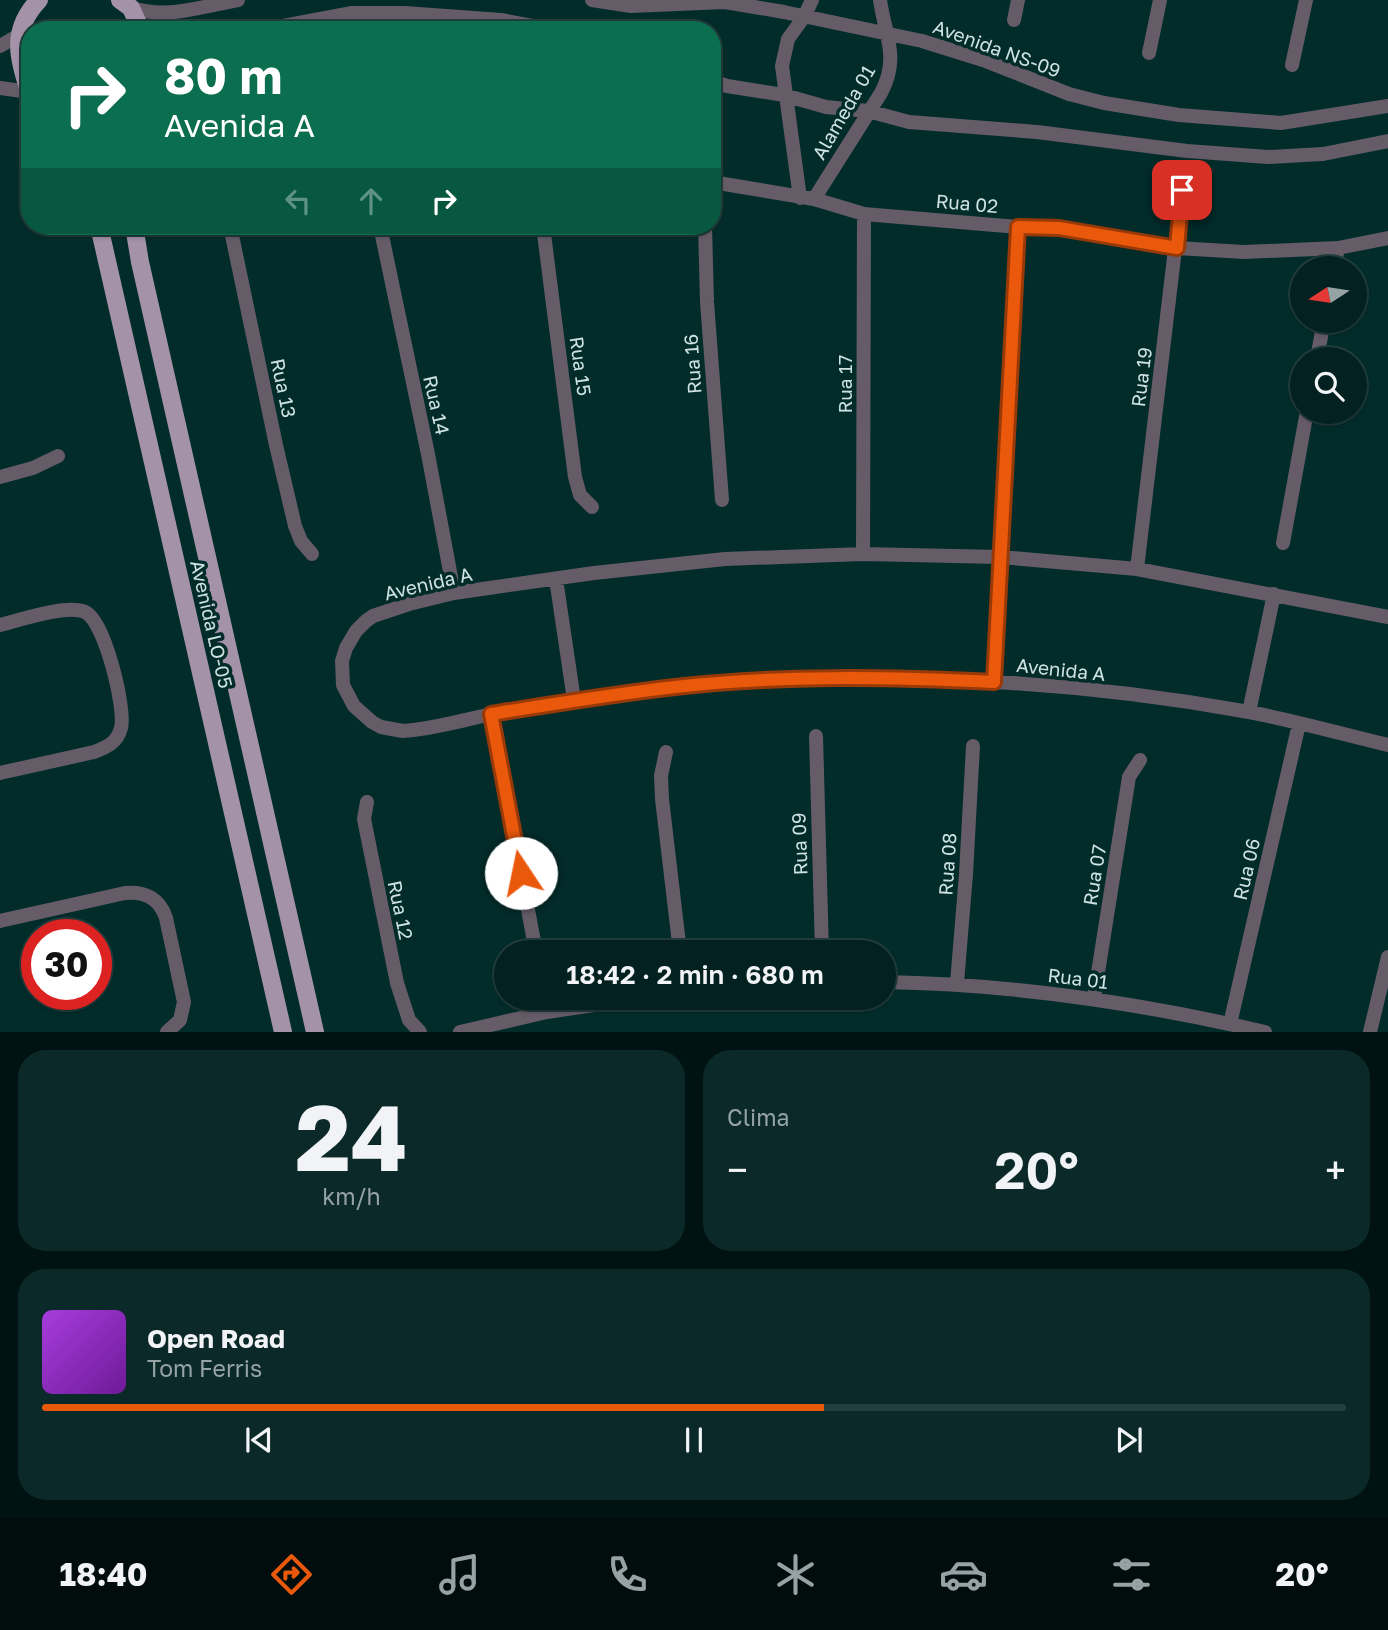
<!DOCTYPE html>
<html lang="pt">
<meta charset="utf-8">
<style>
body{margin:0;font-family:"Golos Text",sans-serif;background:#0c2929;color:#f1f3f6;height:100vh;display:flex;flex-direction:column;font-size:26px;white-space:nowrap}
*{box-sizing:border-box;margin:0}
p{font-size:23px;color:#96a3a5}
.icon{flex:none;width:38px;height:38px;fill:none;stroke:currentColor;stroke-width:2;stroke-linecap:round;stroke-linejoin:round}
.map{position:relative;height:1032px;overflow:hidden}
.side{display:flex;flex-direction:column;gap:18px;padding:18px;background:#011212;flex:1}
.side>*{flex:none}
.top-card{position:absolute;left:21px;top:21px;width:700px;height:214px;border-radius:28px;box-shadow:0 2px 5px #0004,0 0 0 2px #233e3e;background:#0b6e4f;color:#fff;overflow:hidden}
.needle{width:46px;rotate:258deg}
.controls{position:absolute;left:1290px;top:256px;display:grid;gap:14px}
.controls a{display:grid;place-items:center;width:77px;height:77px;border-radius:50%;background:#022120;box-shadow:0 2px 5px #0004,0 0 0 2px #233e3e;font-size:35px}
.speed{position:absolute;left:21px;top:919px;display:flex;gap:14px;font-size:35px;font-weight:700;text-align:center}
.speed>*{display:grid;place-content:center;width:91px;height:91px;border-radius:50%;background:#022120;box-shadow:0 2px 5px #0004,0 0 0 2px #233e3e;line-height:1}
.speed .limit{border:10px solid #d22;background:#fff;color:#111}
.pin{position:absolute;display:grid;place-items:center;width:60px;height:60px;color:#fff;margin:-30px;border-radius:14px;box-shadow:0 4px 10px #0006}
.me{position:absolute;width:77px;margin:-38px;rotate:349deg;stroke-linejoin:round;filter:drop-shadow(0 0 5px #0008)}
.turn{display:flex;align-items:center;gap:24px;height:147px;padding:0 28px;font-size:32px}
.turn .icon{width:91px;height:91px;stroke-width:2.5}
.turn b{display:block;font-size:49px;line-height:60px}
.lanes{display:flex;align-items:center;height:66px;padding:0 28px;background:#0003;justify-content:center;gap:35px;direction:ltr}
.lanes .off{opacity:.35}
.big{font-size:52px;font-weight:600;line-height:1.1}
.side .tile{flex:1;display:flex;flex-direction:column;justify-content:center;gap:10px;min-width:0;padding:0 24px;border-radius:28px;background:#0c2929}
.side .dial{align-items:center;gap:0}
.dial b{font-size:91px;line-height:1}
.song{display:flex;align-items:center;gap:21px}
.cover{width:84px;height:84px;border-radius:10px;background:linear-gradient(135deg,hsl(280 70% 55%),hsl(280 70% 35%))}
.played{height:7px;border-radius:4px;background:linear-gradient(90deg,#ea580c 60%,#233e3e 60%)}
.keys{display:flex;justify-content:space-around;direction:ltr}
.heat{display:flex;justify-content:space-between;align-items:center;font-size:38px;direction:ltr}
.side .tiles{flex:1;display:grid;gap:18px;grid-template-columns:1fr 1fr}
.tile:last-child{grid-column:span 2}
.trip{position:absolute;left:494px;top:940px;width:402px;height:70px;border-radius:35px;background:#022120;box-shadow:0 2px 5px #0004,0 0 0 2px #233e3e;font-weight:600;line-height:70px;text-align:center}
.dock{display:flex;height:112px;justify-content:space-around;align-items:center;background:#010d0d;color:#96a3a5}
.dock .icon{width:49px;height:49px}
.dock .on{color:#ea580c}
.dock b{font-size:32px;color:#f1f3f6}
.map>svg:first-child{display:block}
</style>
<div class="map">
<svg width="1388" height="1032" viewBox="0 0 1388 1032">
<rect width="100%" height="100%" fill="#022c2a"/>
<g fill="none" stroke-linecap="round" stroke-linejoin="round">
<path stroke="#655c67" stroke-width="14" d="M 592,0 L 631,6 L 725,2 L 784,12 L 922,41 L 983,60 L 1069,94 L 1104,103 L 1179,115 L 1281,123 L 1388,106
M 131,8 C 168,19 201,7 238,0
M 1014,20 L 1018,0
M 262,30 L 352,13 L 405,13 L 501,20 L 554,30
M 0,46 L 19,35
M 1149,53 L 1160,0
M 1292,65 L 1306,0
M 712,81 L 727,86 L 784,95 L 826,107 L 868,111 L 909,122 L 1037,132 L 1187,151 L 1268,157 L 1323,154 L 1388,141
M 0,88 L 29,92
M 712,182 L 814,199 L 864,214 L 1019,227 L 1059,228 L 1177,248 L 1244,252 L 1338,248 L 1388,238
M 800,198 L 782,66 L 788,39 L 804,17 L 812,0
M 814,199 L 881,93 C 900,57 885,36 880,0
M 230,226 L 276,445 L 295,526 L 301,541 L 312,554
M 380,226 L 428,454 L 454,593
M 543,226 L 575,477 L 580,495 L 592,507
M 705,226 L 707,302 L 722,500
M 1334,268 L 1338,248
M 1317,359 L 1324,320
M 0,477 L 33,468 L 58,456
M 1283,543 L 1307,411
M 863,554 L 864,214
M 1137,569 L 1182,190
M 556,579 L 574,700
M 1388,617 L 1137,569 L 1000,557 L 863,554 L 725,559 L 594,573 L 454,593 L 409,604 L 373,616 L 366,621 L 356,631 L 346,648 L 342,661 L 343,685 L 354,706 L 372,722 L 381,727 L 403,731 C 433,729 463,720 492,714 C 554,703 617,692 680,687 C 868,671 1063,678 1249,712 C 1296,721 1342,734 1388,745
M 0,625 C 20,620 67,604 85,612 C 105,621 126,709 121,728 C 117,743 107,747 94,752 L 0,773
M 994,682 L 1019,227
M 1249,712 L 1274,594
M 491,714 L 536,952
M 816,736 L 822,952
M 666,752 L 661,776 L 662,799 L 680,952
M 367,802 L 364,819 L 397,983 L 409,1020 L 420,1032
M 0,921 L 125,893 C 145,891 160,899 166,918 L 184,1002 L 180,1020 L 167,1032
M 884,982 C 1012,984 1140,1003 1265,1032
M 957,983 L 966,874 L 973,746
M 545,998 L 547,1012
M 1094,998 L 1129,777 L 1140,760
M 1230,1024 L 1299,724
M 460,1032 L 547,1012 L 642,998
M 1370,1032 L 1388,957"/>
<path stroke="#a492a8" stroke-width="18" d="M 120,0 L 131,8 L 141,30
M 30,93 C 17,57 11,29 39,0
M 99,226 L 283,1032
M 134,226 L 140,262 L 315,1032"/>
</g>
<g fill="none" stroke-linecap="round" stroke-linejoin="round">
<defs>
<path id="route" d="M 521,873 L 491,714 C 553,704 614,694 675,687 C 781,675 888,677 994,682 L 1018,227 L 1059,228 L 1177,248 L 1182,190"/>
</defs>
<use href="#route" stroke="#983908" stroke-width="18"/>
<use href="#route" stroke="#ea580c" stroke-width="12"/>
</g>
<g text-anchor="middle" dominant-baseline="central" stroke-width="7" stroke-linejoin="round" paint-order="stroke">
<g font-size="19" fill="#cee3e1" stroke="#022c2a">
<text transform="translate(997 48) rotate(20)">Avenida NS-09</text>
<text transform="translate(843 112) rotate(-60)">Alameda 01</text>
<text transform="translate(967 203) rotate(5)">Rua 02</text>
<text transform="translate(692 364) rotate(-94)">Rua 16</text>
<text transform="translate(581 366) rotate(82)">Rua 15</text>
<text transform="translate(1141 377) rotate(-83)">Rua 19</text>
<text transform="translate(844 384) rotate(-90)">Rua 17</text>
<text transform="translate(284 388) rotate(78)">Rua 13</text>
<text transform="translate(437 405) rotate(77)">Rua 14</text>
<text transform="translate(428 583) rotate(-13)">Avenida A</text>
<text transform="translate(212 624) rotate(77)">Avenida LO-05</text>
<text transform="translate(1061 669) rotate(6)">Avenida A</text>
<text transform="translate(799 844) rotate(-92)">Rua 09</text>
<text transform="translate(947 864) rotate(-86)">Rua 08</text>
<text transform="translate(1246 869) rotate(-77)">Rua 06</text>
<text transform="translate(1094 875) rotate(-81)">Rua 07</text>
<text transform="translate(401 910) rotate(78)">Rua 12</text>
<text transform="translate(1078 978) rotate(7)">Rua 01</text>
</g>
</g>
</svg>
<div class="controls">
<a><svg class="needle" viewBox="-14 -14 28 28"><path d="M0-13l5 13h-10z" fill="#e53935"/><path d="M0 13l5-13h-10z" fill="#96a3a5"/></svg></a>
<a><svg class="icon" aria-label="search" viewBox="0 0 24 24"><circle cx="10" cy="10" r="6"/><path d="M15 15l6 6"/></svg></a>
</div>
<div class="speed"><div class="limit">30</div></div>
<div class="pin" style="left:1182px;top:190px;background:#d93025"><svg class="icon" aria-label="arrive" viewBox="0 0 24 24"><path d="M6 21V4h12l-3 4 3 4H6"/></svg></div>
<svg class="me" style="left:521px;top:873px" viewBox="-20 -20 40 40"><circle r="19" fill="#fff"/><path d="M0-13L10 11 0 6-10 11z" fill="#ea580c"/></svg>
<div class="trip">18:42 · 2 min · 680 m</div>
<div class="top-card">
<div class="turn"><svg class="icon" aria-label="right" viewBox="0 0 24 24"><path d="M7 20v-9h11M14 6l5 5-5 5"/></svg><div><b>80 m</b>Avenida A</div></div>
<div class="lanes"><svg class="icon off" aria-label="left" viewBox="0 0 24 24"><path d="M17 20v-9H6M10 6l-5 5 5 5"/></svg><svg class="icon off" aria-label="ahead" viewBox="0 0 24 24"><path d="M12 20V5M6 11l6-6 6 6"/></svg><svg class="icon" aria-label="right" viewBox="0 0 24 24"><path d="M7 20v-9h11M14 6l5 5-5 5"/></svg></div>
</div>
</div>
<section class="side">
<div class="tiles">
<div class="tile dial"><b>24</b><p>km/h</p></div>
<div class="tile"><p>Clima</p>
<div class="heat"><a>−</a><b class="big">20°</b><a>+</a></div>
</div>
<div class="tile">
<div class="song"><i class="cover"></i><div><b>Open Road</b><p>Tom Ferris</p></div></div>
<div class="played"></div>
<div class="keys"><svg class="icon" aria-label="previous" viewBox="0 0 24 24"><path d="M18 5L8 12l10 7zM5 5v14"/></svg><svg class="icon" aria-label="pause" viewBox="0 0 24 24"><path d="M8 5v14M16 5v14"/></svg><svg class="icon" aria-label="next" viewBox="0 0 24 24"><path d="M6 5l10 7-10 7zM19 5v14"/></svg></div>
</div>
</div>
</section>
<nav class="dock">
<b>18:40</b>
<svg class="icon on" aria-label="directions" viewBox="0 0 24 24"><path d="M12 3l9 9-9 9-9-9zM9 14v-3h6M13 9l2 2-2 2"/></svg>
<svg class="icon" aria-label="music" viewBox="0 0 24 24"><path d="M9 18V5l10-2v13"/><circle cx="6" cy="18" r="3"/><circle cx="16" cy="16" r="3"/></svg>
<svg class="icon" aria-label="phone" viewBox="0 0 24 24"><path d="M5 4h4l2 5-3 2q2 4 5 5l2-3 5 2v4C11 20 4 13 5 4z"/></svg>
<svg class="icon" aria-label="climate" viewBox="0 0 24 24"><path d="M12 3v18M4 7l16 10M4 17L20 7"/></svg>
<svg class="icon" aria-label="car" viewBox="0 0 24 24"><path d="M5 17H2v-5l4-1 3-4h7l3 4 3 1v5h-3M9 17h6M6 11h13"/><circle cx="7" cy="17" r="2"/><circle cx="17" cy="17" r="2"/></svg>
<svg class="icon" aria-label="filters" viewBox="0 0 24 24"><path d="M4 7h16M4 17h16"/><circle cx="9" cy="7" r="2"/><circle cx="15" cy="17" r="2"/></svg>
<b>20°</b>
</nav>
